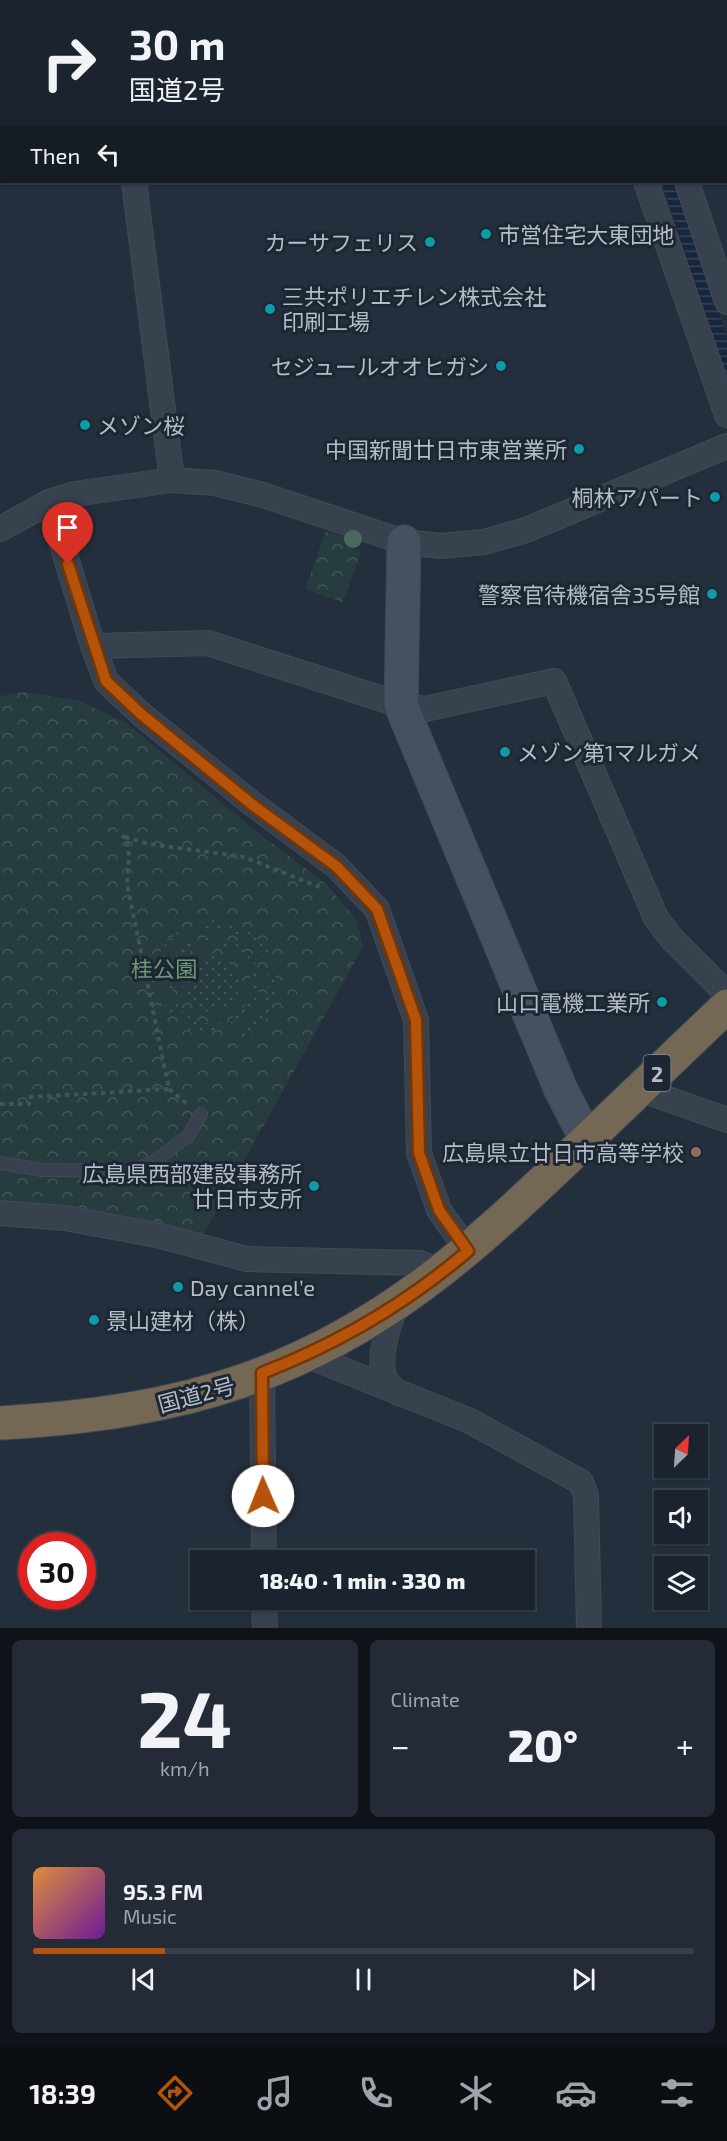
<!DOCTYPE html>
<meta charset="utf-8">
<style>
body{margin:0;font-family:"Exo 2","Noto Sans JP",sans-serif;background:#242b36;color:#f1f3f6;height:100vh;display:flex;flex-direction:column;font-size:22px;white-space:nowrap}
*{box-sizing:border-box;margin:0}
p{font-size:20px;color:#a0a4aa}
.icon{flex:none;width:33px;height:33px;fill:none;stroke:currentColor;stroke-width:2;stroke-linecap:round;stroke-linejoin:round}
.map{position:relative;height:1628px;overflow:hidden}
.side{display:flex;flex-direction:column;gap:12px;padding:12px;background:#0f1319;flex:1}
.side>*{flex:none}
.top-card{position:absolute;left:0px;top:0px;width:728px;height:183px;box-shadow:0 2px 4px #0004,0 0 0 2px #39404a;background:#1b232e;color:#f1f3f6;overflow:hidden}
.needle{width:39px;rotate:25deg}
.buttons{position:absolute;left:654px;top:1424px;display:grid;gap:12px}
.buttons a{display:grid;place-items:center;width:54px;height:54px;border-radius:0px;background:#1b232e;box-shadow:0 2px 4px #0004,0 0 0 2px #39404a;font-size:30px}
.speed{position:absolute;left:18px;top:1532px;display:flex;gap:12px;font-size:30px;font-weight:700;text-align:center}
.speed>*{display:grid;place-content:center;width:78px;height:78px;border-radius:50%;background:#1b232e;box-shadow:0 2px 4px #0004,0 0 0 2px #39404a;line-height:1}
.speed .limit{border:9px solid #d22;background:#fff;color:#111}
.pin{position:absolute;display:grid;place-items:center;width:51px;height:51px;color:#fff;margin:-62px -26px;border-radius:50% 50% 50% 0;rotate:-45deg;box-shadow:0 0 6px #0007}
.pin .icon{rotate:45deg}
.me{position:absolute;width:66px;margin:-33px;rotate:359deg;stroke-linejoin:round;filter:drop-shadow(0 0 4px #0008)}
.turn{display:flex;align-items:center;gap:21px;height:126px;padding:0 30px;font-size:27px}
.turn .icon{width:78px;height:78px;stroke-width:2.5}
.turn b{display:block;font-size:42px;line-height:51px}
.then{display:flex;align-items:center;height:57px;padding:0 30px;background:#0003;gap:12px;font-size:22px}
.big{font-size:45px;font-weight:800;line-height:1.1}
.side .widget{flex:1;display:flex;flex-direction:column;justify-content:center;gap:9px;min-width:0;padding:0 21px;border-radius:9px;background:#242b36}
.side .dial{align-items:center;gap:0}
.dial b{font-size:78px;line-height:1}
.song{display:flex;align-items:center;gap:18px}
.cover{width:72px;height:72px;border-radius:9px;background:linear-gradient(135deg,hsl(30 70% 55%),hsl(280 70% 35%))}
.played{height:6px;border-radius:3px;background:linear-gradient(90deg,#b45309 20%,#39404a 20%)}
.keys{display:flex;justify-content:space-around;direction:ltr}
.heat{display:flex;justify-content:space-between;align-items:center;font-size:33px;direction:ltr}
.side .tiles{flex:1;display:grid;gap:12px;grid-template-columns:1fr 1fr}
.widget:last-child{grid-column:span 2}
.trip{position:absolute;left:190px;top:1550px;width:345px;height:60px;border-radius:0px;background:#1b232e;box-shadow:0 2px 4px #0004,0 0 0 2px #39404a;font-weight:800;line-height:60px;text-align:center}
.tab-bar{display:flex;height:96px;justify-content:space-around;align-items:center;background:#0b0e12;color:#a0a4aa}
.tab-bar .icon{width:42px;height:42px}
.tab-bar .current{color:#b45309}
.tab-bar b{font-size:27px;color:#f1f3f6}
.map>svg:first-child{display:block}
</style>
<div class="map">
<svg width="727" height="1628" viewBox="0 0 727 1628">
<defs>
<pattern id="forest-crowns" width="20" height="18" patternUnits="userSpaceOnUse" patternTransform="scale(1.5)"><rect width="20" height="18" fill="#263c3f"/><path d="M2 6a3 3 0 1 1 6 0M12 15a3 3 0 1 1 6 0" fill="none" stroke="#435659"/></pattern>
<pattern id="garden-dots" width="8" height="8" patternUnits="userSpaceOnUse" patternTransform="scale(1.5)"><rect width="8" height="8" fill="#263c3f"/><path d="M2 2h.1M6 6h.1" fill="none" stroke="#435659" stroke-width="1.8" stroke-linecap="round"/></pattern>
<pattern id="water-rules" width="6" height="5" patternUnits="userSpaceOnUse" patternTransform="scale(1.5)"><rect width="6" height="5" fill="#17263c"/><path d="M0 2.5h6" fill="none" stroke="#364457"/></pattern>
</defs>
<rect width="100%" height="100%" fill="#242f3e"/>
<path fill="url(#forest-crowns)" d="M 326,531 L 347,538 L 345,546 L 361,551 L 343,602 L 305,589 Z
M 25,692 L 79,701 L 125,722 L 252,828 L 324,882 L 356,919 L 363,947 L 204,1233 L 42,1210 L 0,1206 L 0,696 Z"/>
<path fill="url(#garden-dots)" d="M 211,920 C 239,922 258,934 272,958 L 264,961 C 250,937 227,924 200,929 L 198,922 Z
M 185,927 L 188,934 C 164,949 154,971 159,999 L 151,1001 C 146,968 159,945 185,927 Z
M 209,937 L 237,944 L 256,964 L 248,966 C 238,949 222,942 202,945 L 200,939 Z
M 191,941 L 195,948 C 177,959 171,974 173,994 L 166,995 C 163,971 170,955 191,941 Z
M183 984a28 28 0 1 1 56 0a28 28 0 1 1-56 0Z
M 275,969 C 280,1002 269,1024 242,1041 L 237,1035 C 262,1020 271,999 267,971 Z
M 259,973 C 262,998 254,1014 234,1027 L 229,1020 C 246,1009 254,994 250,974 Z
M 176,1002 C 186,1019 202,1026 222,1023 L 224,1029 L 192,1034 L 177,1010 L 163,1014 L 160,1007 Z"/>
<path fill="url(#water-rules)" d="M 662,182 L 678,182 L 679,184 L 727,337 L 727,384 Z"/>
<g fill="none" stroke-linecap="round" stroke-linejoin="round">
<defs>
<path id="lane" d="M 0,1163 L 42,1170 L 131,1171 L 155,1161 L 189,1135 L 201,1114"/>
<path id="street" d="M 112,0 L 112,2
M 581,0 L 582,2
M 618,0 L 618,2
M 686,2 L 687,0
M 726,20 L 727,20
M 0,85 L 2,85
M 726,132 L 727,132
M 134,182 L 172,480
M 646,182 L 727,415
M 687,182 L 727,302
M 49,502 L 93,646 L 106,681 L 141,714 L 254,805 L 336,866 L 377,909 L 416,1020 L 419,1153 L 439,1210 L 468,1251
M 0,529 L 49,502 L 75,494 L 172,480 L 215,483 L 260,494 L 404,542 L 441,546 L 484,542 L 526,530 L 727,446
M 93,646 L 208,643 L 401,705 L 425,709 L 554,681 L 656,918 L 671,938 L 727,994
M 639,1089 L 727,1120
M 0,1213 L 65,1218 L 157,1235 L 247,1259 L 420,1263 L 442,1272
M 306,1355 L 470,1421 L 581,1482 L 586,1495 L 589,1628
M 262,1373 L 264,1560
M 400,1394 C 393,1389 387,1384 384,1376 C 379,1357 388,1314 402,1302
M 264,1599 L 265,1628"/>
<path id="secondary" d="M 404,542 L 401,705 L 561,1090 L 587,1140"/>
<path id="highway" d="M 0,1423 C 84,1418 165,1408 245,1380 C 382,1332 470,1251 573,1153 C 624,1104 676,1055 727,1006"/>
</defs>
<use href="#lane" stroke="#414a57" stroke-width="14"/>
<use href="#street" stroke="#414a57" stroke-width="26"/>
<use href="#secondary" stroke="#414a57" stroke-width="35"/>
<use href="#highway" stroke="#434c59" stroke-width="35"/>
<path stroke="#3f5557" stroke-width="4" stroke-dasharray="4.5 4.5" stroke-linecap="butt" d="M 125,837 L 149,844 L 244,857 L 322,888
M 169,1089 L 187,1104
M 0,1104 L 29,1104 L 29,1097 L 169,1089 L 127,884 L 129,855 L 126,838 L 119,834"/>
<use href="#lane" stroke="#38414e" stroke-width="12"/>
<use href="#street" stroke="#38414e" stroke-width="24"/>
<use href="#secondary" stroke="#465061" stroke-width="33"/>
<use href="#highway" stroke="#746855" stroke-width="33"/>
</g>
<circle fill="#4b6a5d" cx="353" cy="539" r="9"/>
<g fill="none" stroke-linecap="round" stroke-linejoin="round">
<defs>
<path id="route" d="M 68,564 L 106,681 L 141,714 L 254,806 L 336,866 L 377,909 L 416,1020 L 419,1153 L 439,1210 L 468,1251 C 407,1303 337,1344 262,1373 L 263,1496"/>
</defs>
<use href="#route" stroke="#753606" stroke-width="15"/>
<use href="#route" stroke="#b45309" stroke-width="10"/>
</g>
<g fill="#0f9aa8" stroke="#1d2633" stroke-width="2">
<circle cx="486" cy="234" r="6"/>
<circle cx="430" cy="242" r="6"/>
<circle cx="270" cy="309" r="6"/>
<circle cx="501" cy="366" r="6"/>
<circle cx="85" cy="425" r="6"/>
<circle cx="579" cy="449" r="6"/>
<circle cx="715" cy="497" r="6"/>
<circle cx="712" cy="594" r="6"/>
<circle cx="505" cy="752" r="6"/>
<circle cx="662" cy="1002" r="6"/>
<circle cx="314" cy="1186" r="6"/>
<circle cx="178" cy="1287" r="6"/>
<circle cx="94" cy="1320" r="6"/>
</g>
<circle fill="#8d6e63" stroke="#1d2633" stroke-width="2" cx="696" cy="1152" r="6"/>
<g text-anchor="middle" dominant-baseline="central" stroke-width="6" stroke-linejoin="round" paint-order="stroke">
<rect fill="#1d2633" stroke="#878f9c" stroke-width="1.5" x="643.5" y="1055" width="27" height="36" rx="4.5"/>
<g font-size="21" font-weight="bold" fill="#b4bcc9">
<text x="657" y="1073">2</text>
</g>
<g font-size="22" fill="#b4bcc9" stroke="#1d2633" text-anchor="end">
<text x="498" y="234" text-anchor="start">市営住宅大東団地</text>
<text x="418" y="242">カーサフェリス</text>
<text x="282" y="296" text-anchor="start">三共ポリエチレン株式会社<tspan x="282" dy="25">印刷工場</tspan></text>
<text x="489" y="366">セジュールオオヒガシ</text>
<text x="97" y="425" text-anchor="start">メゾン桜</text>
<text x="567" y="449">中国新聞廿日市東営業所</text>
<text x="703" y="497">桐林アパート</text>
<text x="700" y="594">警察官待機宿舎35号館</text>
<text x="517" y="752" text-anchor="start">メゾン第1マルガメ</text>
<text x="650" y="1002">山口電機工業所</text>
<text x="684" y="1152">広島県立廿日市高等学校</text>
<text x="302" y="1173">広島県西部建設事務所<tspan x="302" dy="25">廿日市支所</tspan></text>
<text x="190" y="1287" text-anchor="start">Day cannel’e</text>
<text x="106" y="1320" text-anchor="start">景山建材（株）</text>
</g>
<g font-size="22" fill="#6b9a76" stroke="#1d2633">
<text x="164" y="968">桂公園</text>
</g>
<g font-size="22" fill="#b4bcc9" stroke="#1d2633">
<text transform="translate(196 1394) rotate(-15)">国道2号</text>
</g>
</g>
</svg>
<div class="buttons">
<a><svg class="needle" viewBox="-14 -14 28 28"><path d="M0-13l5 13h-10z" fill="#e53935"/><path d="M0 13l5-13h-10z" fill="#a0a4aa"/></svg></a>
<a><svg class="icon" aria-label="sound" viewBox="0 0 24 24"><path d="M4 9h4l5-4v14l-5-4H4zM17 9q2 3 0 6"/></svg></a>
<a><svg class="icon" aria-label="layers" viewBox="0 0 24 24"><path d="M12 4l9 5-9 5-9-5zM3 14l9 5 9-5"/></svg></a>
</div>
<div class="speed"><div class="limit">30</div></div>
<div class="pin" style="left:68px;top:564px;background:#d93025"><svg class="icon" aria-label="arrive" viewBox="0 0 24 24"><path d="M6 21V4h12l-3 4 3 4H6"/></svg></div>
<svg class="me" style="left:263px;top:1496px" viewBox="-20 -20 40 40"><circle r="19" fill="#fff"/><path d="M0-13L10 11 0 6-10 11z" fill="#b45309"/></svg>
<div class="trip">18:40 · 1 min · 330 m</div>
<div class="top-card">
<div class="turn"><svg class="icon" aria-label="right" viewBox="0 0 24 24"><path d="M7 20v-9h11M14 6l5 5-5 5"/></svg><div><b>30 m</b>国道2号</div></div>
<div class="then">Then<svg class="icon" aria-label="left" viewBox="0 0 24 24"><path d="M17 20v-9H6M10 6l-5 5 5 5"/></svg></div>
</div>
</div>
<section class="side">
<div class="tiles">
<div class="widget dial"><b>24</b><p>km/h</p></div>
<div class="widget"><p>Climate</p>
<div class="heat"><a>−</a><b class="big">20°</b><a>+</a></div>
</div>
<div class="widget">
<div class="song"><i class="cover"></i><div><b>95.3 FM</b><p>Music</p></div></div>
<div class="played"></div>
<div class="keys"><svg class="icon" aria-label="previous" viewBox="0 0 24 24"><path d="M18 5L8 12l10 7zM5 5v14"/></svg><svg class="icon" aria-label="pause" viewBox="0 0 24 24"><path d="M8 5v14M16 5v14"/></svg><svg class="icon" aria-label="next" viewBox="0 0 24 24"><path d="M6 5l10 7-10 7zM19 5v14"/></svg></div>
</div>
</div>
</section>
<nav class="tab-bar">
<b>18:39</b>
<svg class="icon current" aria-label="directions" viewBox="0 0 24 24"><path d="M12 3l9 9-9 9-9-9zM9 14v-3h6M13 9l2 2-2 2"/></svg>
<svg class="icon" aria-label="music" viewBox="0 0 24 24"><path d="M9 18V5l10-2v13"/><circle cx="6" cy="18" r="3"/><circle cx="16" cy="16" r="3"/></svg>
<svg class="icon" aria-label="phone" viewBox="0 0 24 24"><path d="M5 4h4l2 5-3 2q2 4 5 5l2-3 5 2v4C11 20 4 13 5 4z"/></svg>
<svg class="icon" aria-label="climate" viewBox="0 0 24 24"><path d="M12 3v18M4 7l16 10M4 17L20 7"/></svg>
<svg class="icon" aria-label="car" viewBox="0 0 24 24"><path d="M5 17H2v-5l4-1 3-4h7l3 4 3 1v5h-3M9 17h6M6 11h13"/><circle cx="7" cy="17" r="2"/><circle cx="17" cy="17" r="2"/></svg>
<svg class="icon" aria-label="filters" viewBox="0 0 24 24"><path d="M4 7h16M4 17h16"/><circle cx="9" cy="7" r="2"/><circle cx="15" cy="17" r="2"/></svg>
</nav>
